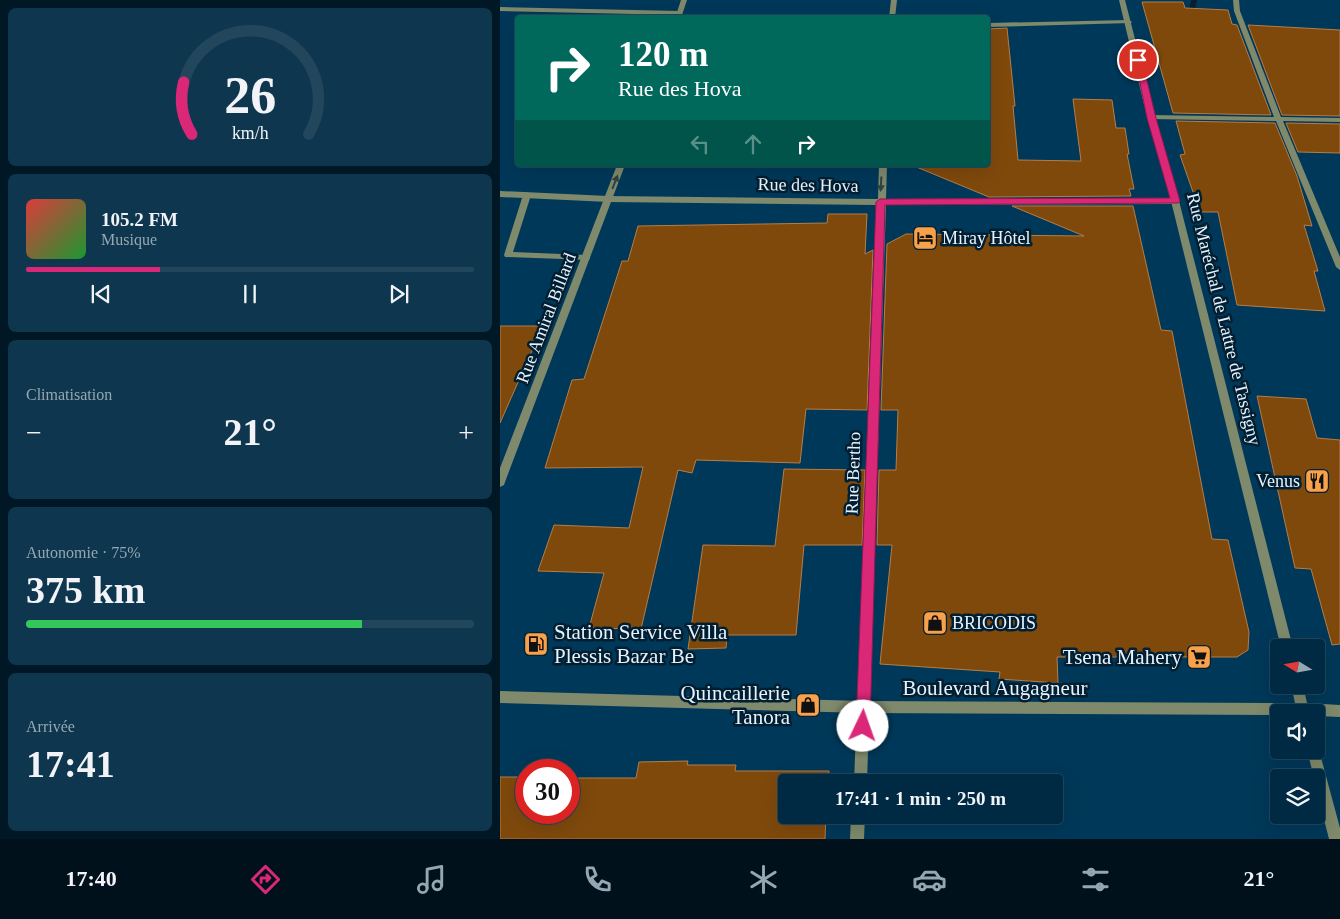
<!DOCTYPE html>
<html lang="fr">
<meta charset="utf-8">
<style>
body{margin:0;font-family:"Times New Roman",serif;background:#0e364e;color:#f1f3f6;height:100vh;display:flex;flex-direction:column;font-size:19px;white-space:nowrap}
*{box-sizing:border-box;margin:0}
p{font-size:16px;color:#95a7b2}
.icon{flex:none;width:28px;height:28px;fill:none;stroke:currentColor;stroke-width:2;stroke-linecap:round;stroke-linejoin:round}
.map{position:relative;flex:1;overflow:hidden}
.side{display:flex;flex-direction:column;gap:8px;padding:8px;background:#001725;width:500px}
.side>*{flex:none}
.banner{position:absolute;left:15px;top:15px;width:475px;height:152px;border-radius:5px;box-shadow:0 5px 20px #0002,0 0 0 1px #22465c;background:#00695c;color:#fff;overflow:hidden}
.needle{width:32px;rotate:281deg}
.controls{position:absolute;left:770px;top:639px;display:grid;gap:10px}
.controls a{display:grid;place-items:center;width:55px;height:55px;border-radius:5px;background:#002a43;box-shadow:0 5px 20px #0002,0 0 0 1px #22465c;font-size:25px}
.speed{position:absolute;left:15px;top:759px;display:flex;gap:10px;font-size:25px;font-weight:700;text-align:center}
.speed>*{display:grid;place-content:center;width:65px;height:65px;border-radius:50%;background:#002a43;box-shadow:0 5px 20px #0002,0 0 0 1px #22465c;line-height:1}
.speed .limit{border:8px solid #d22;background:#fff;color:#111}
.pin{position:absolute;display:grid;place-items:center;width:42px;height:42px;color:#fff;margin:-21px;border:2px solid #fff;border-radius:50%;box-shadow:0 1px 5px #0007}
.me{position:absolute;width:55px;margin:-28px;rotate:3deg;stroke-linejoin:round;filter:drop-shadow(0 0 4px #0008)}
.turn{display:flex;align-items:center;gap:18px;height:105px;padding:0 20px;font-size:22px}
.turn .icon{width:65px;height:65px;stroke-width:2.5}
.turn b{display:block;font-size:35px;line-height:42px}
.lanes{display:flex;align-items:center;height:48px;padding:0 20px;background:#0003;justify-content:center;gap:25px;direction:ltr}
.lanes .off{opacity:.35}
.big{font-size:38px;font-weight:700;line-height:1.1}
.side .tile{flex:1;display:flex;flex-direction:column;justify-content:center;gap:8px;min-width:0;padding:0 18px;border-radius:8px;background:#0e364e}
.side .dial{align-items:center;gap:0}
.dial svg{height:130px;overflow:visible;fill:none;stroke:#22465c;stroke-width:7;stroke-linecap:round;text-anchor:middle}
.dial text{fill:#f1f3f6;stroke:none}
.song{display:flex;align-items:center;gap:15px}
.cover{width:60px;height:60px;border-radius:8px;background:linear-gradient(135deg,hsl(0 70% 55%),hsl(130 70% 35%))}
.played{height:5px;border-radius:2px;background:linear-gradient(90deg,#db2777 30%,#22465c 30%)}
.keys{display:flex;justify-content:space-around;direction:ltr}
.heat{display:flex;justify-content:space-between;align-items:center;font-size:28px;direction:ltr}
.charge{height:8px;border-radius:4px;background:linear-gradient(90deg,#34c759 75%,#22465c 0)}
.trip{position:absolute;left:278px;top:774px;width:285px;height:50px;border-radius:5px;background:#002a43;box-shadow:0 5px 20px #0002,0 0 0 1px #22465c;font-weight:700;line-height:50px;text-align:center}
.menu{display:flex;height:80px;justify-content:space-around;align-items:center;background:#00111b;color:#95a7b2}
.menu .icon{width:35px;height:35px}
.menu .on{color:#db2777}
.menu b{font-size:22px;color:#f1f3f6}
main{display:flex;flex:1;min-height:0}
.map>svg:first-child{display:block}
</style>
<main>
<section class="side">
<div class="tile dial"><svg viewBox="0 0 100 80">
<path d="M14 69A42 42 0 1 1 86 69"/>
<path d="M14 69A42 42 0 0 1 9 37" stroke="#db2777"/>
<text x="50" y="56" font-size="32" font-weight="700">26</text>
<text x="50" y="72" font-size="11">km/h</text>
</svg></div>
<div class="tile">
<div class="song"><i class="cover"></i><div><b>105.2 FM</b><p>Musique</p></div></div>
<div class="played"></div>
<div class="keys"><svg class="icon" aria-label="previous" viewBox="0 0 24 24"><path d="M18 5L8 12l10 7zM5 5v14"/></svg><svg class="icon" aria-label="pause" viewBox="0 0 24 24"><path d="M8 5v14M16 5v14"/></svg><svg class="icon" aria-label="next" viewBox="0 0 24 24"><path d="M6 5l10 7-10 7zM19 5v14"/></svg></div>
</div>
<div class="tile"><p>Climatisation</p>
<div class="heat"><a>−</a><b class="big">21°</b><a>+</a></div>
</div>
<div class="tile"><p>Autonomie · 75%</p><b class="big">375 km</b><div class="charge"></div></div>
<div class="tile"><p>Arrivée</p><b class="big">17:41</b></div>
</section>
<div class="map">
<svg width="840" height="839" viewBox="0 0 840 839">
<rect width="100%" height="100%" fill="#003859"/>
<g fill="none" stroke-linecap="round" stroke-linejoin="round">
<path fill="#062032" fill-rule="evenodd" d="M 691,0 L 697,0 L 694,15 L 691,17 L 688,15 Z"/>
</g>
<path fill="#7f490c" stroke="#b67d48" d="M 642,2 L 683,2 L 685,8 L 728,10 L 732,24 L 737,25 L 771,115 L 673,113 Z
M 748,25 L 840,30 L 840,116 L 782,115 Z
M 507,28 L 515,106 L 513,106 L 518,160 L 581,161 L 573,99 L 612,100 L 616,128 L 625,128 L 629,154 L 627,154 L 634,189 L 629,189 L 631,196 L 489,197 L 414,166 L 488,165 L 488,29 Z
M 676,121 L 775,123 L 797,176 L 812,226 L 804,225 L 818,271 L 814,271 L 825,311 L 737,305 L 718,212 L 700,212 L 680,155 L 685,154 Z
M 786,123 L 840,124 L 840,153 L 798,152 Z
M 512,206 L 633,206 L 661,330 L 672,331 L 712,539 L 728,540 L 749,632 L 748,650 L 737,657 L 557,657 L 558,683 L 499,679 L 500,672 L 380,664 L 392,545 L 377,545 L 379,470 L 396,470 L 398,410 L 381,410 L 387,244 L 406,234 L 584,236 Z
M 328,214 L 367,214 L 365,254 L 373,250 L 367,410 L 306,409 L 300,463 L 196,460 L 192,473 L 178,470 L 141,629 L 89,628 L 104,573 L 38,571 L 54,525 L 129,528 L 143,467 L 45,468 L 72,380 L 84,379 L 122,261 L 128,261 L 138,226 L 327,223 Z
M 0,326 L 43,326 L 0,423 Z
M 757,396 L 806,399 L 817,438 L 840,440 L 840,644 L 832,645 L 811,569 L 795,568 Z
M 284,469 L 365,470 L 362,545 L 304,545 L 296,635 L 227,635 L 226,648 L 188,649 L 203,545 L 275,546 Z
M 188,761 L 187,765 L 236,765 L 235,771 L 329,771 L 328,782 L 286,782 L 286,815 L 326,815 L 325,839 L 0,839 L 0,777 L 26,777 L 26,812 L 69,812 L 69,778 L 136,778 L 139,762 Z"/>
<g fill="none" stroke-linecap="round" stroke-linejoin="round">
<path fill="#7f896b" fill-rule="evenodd" d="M 27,192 L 31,195 L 13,252 L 86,255 L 90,258 L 89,260 L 5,257 L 4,255 L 23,195 Z"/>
<path fill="#7f896b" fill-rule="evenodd" d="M 391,0 L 397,0 L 395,18 L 389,18 Z
M 733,0 L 739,0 L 740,11 L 781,117 L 840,118 L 840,122 L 783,121 L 840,257 L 840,270 L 836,267 L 776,121 L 651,119 L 647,117 L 651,115 L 774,117 L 734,11 Z
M 0,7 L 179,11 L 182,13 L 179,15 L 0,11 Z
M 629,20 L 632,22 L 631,23 L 488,27 L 488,23 Z
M 379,165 L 387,165 L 386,199 L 675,198 L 679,201 L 675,204 L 386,205 L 367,782 L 354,782 L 377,205 L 108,202 L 0,197 L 0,191 L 108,196 L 378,199 Z
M 351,815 L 365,815 L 364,839 L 350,839 Z"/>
<path fill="#7f896b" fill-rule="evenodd" d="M 181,0 L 187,0 L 181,18 L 175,18 Z
M 619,0 L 625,0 L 655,117 L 679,201 L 793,648 L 781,648 L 671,201 L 647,117 Z
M 117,165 L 125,165 L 5,482 L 4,485 L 0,487 L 0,468 Z
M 791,685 L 803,685 L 807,703 L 840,705 L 840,717 L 816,716 L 816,712 L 779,712 L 779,715 L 364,713 L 0,703 L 0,691 L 364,701 L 795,703 Z
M 816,745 L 819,750 L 840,828 L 840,839 L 829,839 L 816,788 L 816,778 L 814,778 L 807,750 L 816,750 Z"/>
</g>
<defs><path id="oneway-solid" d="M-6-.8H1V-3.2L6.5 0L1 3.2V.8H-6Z" transform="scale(1.25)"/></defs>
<g fill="#2e4345">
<use href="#oneway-solid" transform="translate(115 182) rotate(-69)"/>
<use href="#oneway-solid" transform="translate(381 184) rotate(93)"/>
</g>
<path fill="#db2777" stroke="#8e194d" d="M 635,58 L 642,60 L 656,118 L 680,201 L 678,203 L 385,205 L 370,726 L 368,731 L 363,733 L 358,731 L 356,726 L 376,202 L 380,199 L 670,198 L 647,118 Z"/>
<defs>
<symbol id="hotel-square" viewBox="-11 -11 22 22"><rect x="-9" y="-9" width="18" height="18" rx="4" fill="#f8a14a" stroke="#021e31"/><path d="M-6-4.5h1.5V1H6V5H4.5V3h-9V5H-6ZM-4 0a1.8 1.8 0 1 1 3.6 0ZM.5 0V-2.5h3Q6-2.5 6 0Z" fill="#111"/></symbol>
<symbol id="restaurant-square" viewBox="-11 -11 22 22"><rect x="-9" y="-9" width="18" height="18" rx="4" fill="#f8a14a" stroke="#021e31"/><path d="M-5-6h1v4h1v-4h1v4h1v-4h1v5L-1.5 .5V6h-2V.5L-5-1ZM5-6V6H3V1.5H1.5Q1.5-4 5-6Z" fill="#111"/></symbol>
<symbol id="shop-square" viewBox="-11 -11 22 22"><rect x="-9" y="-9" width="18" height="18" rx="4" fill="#f8a14a" stroke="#021e31"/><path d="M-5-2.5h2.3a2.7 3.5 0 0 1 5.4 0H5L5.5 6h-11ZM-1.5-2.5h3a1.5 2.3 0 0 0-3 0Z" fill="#111"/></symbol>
<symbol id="fuel-square" viewBox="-11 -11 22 22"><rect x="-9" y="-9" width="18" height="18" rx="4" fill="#f8a14a" stroke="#021e31"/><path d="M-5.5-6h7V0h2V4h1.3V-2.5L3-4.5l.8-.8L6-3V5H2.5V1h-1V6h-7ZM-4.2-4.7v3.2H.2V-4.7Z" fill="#111"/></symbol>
<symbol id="supermarket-square" viewBox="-11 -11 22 22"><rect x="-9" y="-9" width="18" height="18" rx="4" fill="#f8a14a" stroke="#021e31"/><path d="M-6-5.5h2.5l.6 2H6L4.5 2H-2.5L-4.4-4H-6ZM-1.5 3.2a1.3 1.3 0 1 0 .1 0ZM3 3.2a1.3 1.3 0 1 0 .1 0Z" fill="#111"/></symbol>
</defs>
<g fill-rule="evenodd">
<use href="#hotel-square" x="411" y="224" width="28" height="28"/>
<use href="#restaurant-square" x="803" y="467" width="28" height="28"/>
<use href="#shop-square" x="421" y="609" width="28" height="28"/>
<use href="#fuel-square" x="22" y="630" width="28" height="28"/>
<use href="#supermarket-square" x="685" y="643" width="28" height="28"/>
<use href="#shop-square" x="294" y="691" width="28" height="28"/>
</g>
<g text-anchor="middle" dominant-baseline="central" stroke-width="5" stroke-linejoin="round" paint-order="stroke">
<g font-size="18" fill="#e6f3fe" stroke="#021e31">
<text transform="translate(308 185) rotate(1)">Rue des Hova</text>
<text transform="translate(46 318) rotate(-69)">Rue Amiral Billard</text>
<text transform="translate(724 319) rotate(76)">Rue Maréchal de Lattre de Tassigny</text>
<text transform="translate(353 473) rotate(-88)">Rue Bertho</text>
</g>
<g font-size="18" fill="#e6f3fe" stroke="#021e31" text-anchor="start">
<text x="442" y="238">Miray Hôtel</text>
<text x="800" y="481" text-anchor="end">Venus</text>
<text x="452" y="623">BRICODIS</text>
</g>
<g font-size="21" fill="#e6f3fe" stroke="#021e31" text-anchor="end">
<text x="54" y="632" text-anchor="start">Station Service Villa<tspan x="54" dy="24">Plessis Bazar Be</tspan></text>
<text x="682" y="657">Tsena Mahery</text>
<text x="290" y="693">Quincaillerie<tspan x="290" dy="24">Tanora</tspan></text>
</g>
<g font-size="21" fill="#e6f3fe" stroke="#021e31">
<text x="495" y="688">Boulevard Augagneur</text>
</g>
</g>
</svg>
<div class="controls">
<a><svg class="needle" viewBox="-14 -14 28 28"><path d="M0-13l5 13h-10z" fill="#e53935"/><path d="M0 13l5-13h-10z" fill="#95a7b2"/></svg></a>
<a><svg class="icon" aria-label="sound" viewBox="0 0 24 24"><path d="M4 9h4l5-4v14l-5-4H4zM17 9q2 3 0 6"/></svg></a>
<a><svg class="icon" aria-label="layers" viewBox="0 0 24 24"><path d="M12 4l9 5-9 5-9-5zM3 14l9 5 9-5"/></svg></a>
</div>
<div class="speed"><div class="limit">30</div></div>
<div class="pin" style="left:638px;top:60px;background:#d93025"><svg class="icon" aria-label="arrive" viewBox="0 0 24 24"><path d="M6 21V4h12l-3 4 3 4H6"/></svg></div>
<svg class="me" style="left:363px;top:726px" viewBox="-20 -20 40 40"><circle r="19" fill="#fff"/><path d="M0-13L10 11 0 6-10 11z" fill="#db2777"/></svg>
<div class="trip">17:41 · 1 min · 250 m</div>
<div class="banner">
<div class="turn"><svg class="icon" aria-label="right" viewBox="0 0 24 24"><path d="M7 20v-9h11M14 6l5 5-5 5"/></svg><div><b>120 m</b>Rue des Hova</div></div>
<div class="lanes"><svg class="icon off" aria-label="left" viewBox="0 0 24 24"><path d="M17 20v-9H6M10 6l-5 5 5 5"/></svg><svg class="icon off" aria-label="ahead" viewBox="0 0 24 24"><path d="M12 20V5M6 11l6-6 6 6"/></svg><svg class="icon" aria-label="right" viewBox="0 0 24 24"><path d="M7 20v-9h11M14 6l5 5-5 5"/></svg></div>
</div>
</div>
</main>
<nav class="menu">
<b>17:40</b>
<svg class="icon on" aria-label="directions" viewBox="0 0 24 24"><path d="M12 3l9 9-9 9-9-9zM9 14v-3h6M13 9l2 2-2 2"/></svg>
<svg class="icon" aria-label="music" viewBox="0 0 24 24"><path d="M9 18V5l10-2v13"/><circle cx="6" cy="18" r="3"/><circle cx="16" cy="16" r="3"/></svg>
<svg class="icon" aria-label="phone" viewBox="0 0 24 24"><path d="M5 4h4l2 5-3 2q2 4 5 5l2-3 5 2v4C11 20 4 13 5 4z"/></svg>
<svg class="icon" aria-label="climate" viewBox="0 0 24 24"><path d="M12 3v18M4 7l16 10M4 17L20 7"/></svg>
<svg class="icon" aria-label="car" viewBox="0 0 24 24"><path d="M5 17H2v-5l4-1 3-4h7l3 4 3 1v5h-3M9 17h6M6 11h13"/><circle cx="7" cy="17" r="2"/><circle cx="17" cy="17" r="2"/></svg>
<svg class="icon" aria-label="filters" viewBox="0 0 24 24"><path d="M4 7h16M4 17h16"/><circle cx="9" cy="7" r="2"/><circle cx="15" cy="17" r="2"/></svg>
<b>21°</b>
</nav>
